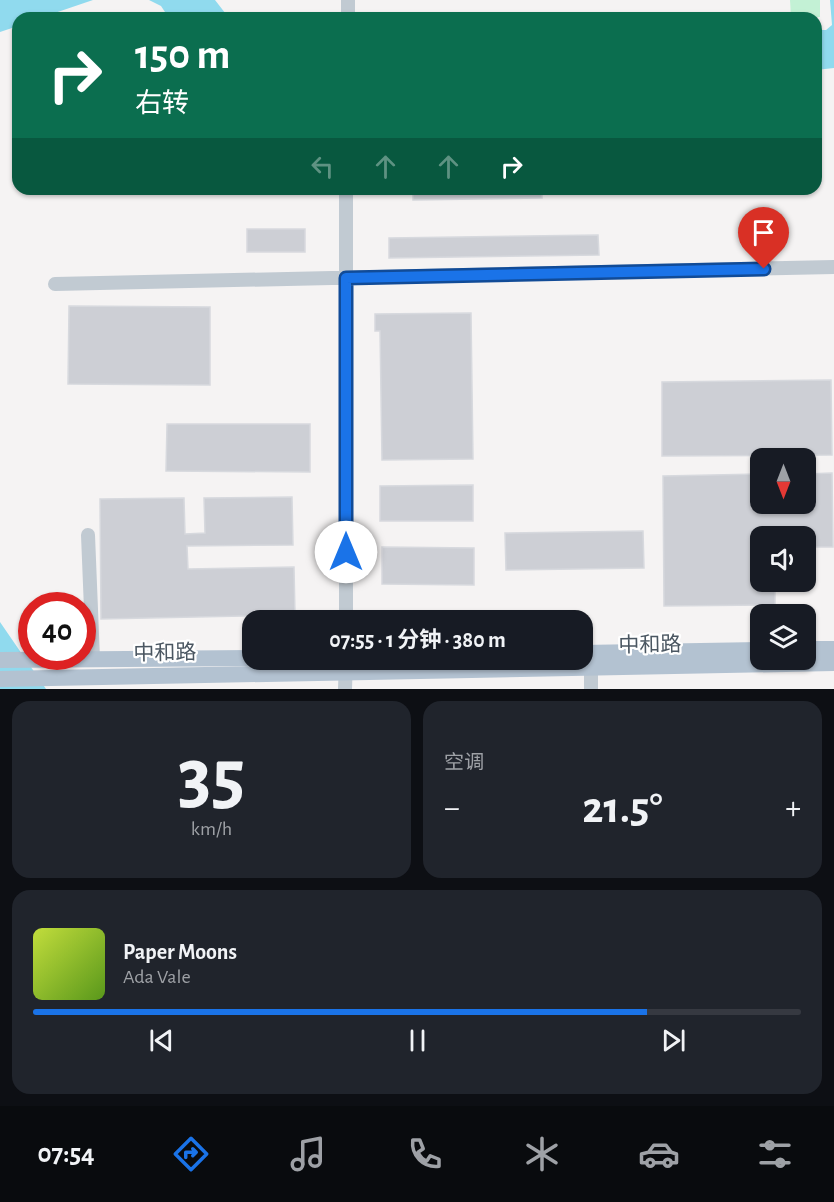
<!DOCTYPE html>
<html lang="zh">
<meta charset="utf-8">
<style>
body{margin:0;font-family:"Alegreya Sans","Noto Sans SC",sans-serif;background:#20242c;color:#f1f3f6;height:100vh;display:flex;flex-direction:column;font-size:22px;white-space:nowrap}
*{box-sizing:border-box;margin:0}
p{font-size:20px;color:#9ea1a6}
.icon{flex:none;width:33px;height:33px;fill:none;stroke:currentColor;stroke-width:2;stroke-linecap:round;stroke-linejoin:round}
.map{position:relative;height:689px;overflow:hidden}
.side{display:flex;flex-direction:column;gap:12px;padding:12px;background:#0d0f14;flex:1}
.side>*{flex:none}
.top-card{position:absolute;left:12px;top:12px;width:810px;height:183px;border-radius:18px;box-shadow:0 2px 4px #0004;background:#0b6e4f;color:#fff;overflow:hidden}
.needle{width:39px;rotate:180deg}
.fabs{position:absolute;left:750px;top:448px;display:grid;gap:12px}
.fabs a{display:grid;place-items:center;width:66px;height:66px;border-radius:12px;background:#171b24;box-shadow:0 2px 4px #0004;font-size:30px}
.speed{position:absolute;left:18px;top:592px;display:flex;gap:12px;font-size:30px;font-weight:700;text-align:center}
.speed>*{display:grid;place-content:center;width:78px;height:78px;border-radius:50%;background:#171b24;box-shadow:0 2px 4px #0004;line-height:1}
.speed .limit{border:9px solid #d22;background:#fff;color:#111}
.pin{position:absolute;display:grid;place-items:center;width:51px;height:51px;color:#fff;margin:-62px -26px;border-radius:50% 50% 50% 0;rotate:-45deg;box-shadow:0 0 6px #0007}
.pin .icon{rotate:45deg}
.me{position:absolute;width:66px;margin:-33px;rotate:0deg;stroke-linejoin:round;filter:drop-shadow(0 0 4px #0008)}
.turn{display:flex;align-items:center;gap:21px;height:126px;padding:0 24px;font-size:27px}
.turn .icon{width:78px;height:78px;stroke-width:2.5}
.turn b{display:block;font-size:42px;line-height:51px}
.lanes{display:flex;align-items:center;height:57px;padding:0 24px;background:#0003;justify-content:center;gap:30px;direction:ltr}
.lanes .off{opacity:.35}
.big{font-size:45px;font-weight:700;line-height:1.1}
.side .card{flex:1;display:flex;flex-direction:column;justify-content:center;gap:9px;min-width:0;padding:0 21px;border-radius:18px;background:#20242c}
.side .dial{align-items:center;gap:0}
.dial b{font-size:78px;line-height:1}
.song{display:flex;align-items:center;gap:18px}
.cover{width:72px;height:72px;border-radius:9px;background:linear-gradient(135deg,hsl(70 70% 55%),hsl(90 70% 35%))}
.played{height:6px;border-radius:3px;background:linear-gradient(90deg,#1a73e8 80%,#363941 80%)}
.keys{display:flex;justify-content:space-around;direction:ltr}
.heat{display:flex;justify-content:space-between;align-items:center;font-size:33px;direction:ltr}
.side .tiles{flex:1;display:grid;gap:12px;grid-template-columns:1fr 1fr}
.card:last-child{grid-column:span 2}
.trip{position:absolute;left:242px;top:610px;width:351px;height:60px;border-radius:18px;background:#171b24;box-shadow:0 2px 4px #0004;font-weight:700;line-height:60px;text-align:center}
.tab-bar{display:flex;height:96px;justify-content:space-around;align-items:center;background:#090b0e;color:#9ea1a6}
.tab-bar .icon{width:42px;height:42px}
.tab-bar .selected{color:#1a73e8}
.tab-bar b{font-size:27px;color:#f1f3f6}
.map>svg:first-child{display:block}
</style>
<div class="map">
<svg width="834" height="689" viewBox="0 0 834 689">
<rect width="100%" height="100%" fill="#f5f3f3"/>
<path fill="#c3f1d5" d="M 790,0 L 820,0 L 820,17 L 791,17 Z"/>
<path fill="#90daee" d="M 0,0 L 93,0 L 40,18 L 18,18 L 18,26 L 0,32 Z
M 149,0 L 215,0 L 229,18 L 187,18 L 185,15 L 169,18 L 161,6 Z
M 830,0 L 834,0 L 834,68 L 816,70 L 816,30 L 826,30 L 832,25 Z
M 0,622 L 46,689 L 0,689 Z"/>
<path fill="#cdcfd5" stroke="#d7d9de" stroke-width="1.5" d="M 413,189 L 542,189 L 542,198 L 413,200 Z
M 247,229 L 305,229 L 305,252 L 247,252 Z
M 598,235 L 599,255 L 389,258 L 389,238 Z
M 69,306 L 210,307 L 210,385 L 68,384 Z
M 471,313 L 473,459 L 382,460 L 380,331 L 375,331 L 375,314 Z
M 831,380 L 832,455 L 662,456 L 662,382 Z
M 167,424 L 310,424 L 310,472 L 166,471 Z
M 832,473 L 833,547 L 806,547 L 806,537 L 760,537 L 760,582 L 775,582 L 775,605 L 664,606 L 663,476 L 760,474 L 760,504 L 806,504 L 806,474 Z
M 473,485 L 473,521 L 380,521 L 380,486 Z
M 292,497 L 293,545 L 187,546 L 188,569 L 294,567 L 295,615 L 101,619 L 100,499 L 184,498 L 185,534 L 205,533 L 204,498 Z
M 643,531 L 644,568 L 506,570 L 505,533 Z
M 382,547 L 474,548 L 474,585 L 382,584 Z
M 32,613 L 32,632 L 22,632 L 22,614 Z"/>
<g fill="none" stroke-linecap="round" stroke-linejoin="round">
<path stroke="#c1cad2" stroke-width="14" d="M 348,18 L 348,0
M 55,284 L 834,267
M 88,535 L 93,659
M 346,621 L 346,189
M 591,668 L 591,689
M 345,689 L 346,660"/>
<path stroke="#b3c2d1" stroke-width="16" d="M 806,649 L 834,649
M 582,653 L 760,650
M 0,660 L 252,658
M 0,679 L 834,663"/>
</g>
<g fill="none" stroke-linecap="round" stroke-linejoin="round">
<defs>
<path id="route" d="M 346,552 L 346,278 L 764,269"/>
</defs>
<use href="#route" stroke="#114b97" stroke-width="15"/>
<use href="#route" stroke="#1a73e8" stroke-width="10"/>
</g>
<g text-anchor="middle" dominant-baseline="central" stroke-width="4.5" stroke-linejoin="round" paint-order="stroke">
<g font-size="21" fill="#4a5661" stroke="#fff">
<text transform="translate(650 645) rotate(-1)">中和路</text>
<text transform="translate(165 653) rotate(-1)">中和路</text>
</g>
</g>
</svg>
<div class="fabs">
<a><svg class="needle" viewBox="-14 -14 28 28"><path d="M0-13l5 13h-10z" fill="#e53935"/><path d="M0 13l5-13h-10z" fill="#9ea1a6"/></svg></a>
<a><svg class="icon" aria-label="sound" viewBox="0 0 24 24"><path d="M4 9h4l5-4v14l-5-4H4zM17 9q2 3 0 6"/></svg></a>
<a><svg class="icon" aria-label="layers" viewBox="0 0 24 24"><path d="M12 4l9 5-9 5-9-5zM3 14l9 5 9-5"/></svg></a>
</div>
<div class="speed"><div class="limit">40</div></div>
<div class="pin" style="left:764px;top:269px;background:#d93025"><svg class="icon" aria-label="arrive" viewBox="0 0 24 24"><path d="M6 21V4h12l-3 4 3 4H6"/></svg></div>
<svg class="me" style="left:346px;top:552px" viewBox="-20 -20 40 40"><circle r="19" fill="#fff"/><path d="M0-13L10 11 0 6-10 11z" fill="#1a73e8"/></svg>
<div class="trip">07:55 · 1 分钟 · 380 m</div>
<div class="top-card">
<div class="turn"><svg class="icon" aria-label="right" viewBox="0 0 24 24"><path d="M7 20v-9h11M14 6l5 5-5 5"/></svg><div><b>150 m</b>右转</div></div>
<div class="lanes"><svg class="icon off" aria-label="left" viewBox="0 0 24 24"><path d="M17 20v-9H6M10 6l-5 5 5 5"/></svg><svg class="icon off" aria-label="ahead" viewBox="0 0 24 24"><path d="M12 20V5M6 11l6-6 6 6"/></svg><svg class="icon off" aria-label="ahead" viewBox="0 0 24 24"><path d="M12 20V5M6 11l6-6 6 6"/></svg><svg class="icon" aria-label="right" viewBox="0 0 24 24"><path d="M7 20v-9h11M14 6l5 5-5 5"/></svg></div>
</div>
</div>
<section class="side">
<div class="tiles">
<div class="card dial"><b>35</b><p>km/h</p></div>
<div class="card"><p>空调</p>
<div class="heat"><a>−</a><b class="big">21.5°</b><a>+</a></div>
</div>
<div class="card">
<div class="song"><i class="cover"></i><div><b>Paper Moons</b><p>Ada Vale</p></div></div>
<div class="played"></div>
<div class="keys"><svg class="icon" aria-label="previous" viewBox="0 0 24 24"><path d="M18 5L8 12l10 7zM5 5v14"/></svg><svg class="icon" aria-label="pause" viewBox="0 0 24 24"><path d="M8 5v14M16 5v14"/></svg><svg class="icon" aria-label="next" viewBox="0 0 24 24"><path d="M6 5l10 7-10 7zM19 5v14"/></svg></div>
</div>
</div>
</section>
<nav class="tab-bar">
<b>07:54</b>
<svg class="icon selected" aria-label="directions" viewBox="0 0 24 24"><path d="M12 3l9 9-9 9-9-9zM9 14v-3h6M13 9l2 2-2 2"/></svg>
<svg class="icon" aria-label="music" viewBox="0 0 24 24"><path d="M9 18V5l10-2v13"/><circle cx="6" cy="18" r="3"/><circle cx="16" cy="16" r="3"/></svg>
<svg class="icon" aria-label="phone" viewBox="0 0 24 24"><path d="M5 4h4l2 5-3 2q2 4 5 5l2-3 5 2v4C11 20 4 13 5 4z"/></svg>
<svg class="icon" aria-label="climate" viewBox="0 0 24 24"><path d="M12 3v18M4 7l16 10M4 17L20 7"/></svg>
<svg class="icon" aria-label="car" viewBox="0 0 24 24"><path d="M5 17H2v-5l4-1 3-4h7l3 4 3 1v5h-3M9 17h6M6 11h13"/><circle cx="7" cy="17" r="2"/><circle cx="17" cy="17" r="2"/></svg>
<svg class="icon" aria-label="filters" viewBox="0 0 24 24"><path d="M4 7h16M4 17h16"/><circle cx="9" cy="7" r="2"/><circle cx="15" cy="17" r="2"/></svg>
</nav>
